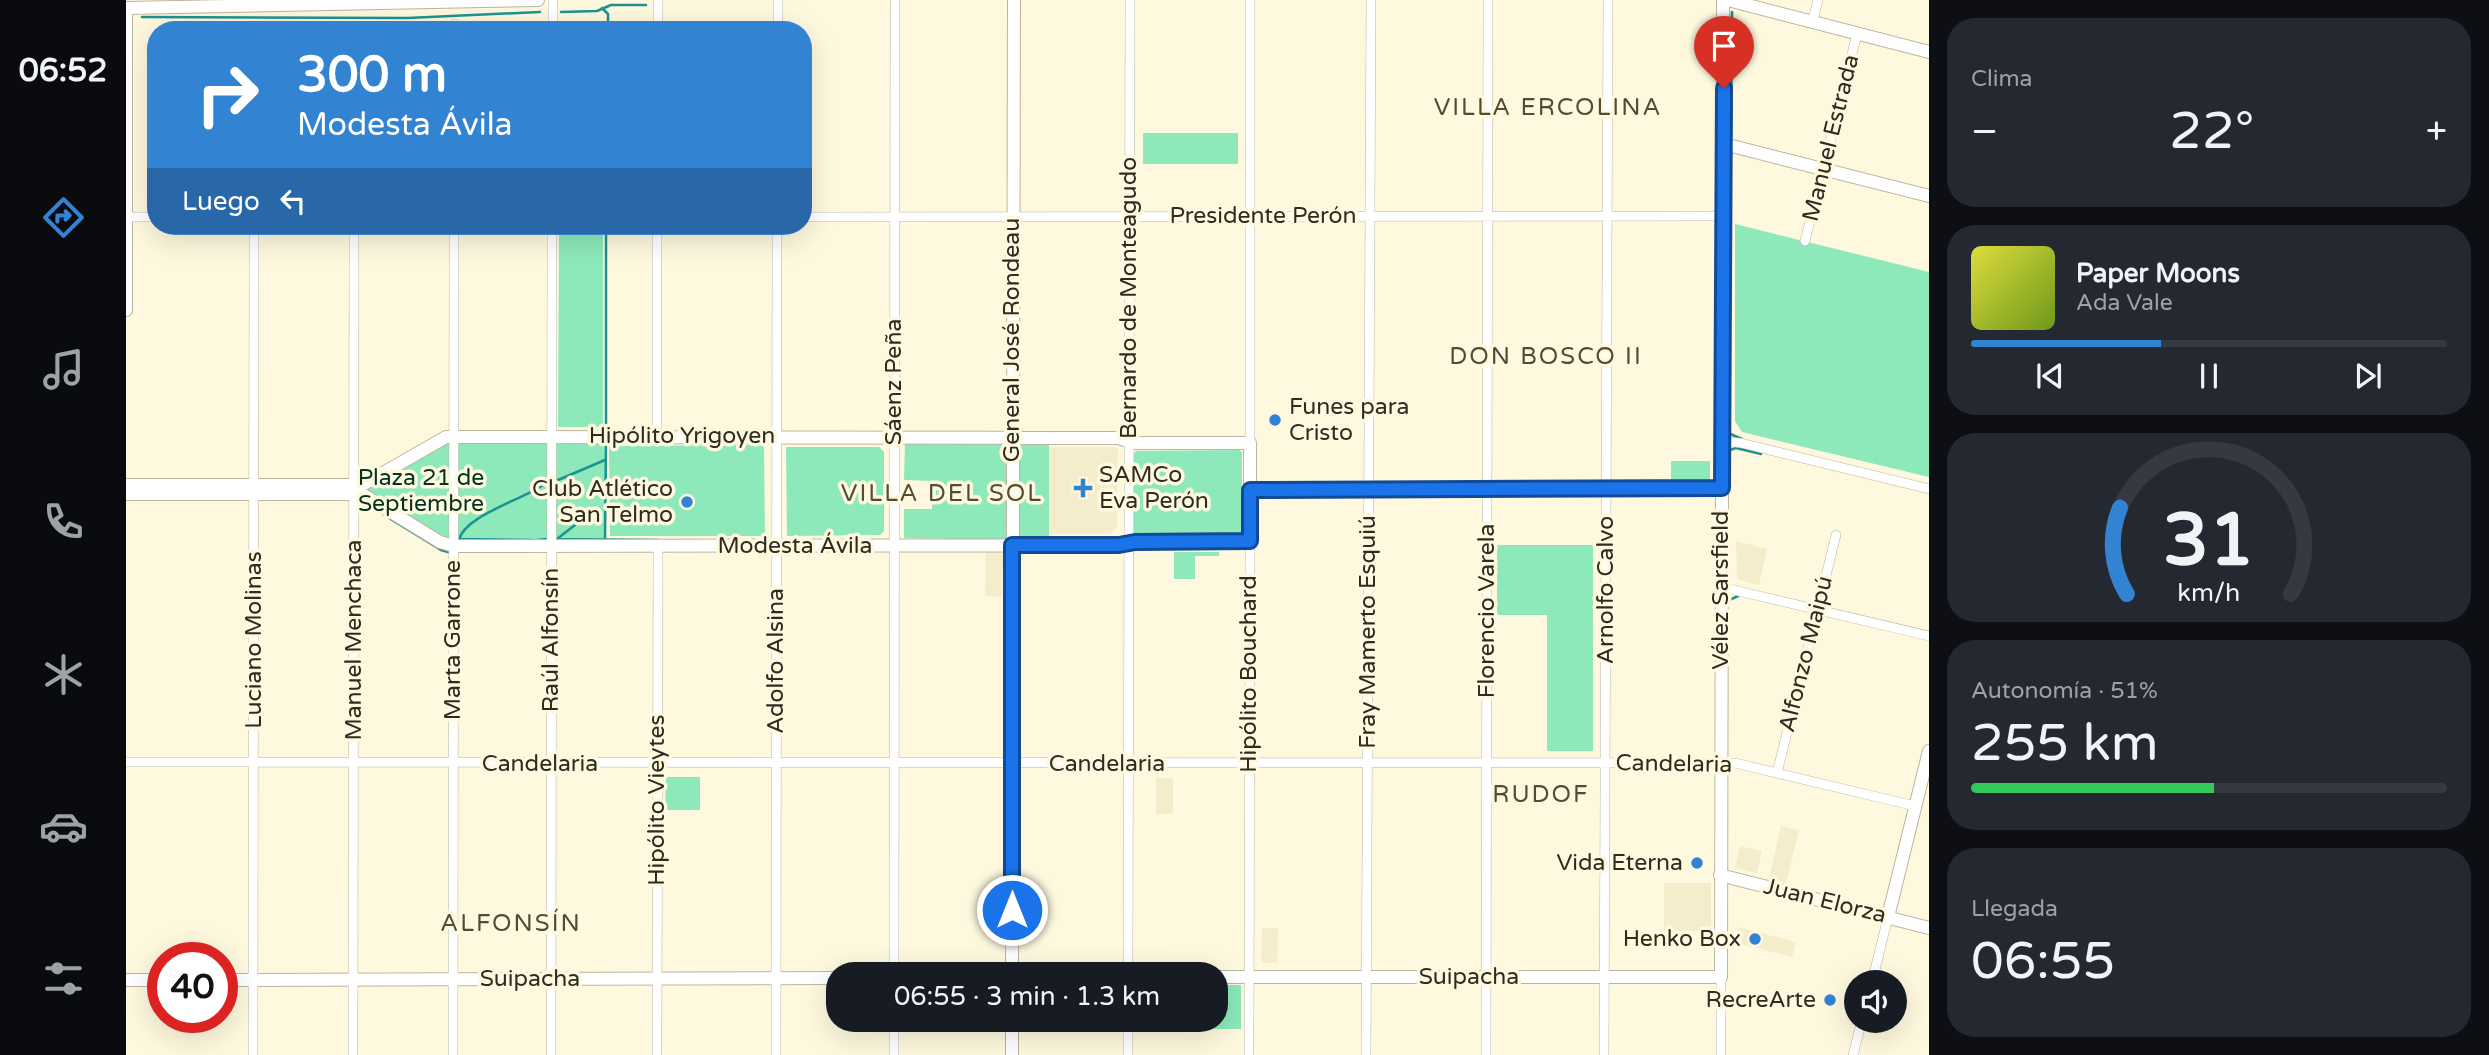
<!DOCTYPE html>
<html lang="es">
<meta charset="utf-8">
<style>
body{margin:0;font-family:"Varela Round",sans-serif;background:#242831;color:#f1f3f6;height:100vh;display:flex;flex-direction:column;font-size:26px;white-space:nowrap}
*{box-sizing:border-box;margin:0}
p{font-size:23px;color:#9ea1a6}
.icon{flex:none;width:38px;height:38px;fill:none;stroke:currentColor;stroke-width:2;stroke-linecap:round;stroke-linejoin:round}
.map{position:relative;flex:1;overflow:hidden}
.drawer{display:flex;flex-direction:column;gap:18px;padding:18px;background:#0d0f14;width:560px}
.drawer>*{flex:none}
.top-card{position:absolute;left:21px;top:21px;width:665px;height:214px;border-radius:28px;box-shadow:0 7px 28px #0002;background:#3283d2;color:#fff;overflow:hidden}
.buttons{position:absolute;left:1718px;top:970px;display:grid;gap:14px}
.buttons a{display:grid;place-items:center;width:63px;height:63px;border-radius:50%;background:#171b24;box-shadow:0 7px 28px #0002;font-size:35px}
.speed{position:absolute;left:21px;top:942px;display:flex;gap:14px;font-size:35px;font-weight:700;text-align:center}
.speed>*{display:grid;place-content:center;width:91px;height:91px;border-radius:50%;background:#171b24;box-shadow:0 7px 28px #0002;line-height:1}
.speed .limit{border:10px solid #d22;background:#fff;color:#111}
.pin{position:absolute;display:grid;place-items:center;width:60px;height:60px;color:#fff;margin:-72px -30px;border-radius:50% 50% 50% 0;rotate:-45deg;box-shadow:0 0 7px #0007}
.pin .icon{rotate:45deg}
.me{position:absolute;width:77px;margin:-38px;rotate:0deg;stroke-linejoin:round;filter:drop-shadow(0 0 5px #0008)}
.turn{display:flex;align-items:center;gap:24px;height:147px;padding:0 35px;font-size:32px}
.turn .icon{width:91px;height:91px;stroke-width:2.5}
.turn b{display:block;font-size:49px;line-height:60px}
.then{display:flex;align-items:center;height:66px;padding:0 35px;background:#0003;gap:14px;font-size:26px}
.big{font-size:52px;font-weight:600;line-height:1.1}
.drawer .tile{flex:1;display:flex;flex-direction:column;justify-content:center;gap:10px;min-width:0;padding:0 24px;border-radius:28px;background:#242831}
.drawer .dial{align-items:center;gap:0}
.dial svg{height:182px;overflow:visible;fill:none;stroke:#363941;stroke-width:7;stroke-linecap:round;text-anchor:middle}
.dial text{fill:#f1f3f6;stroke:none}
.song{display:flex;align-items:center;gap:21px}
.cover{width:84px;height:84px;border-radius:10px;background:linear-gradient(135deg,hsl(60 70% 55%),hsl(80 70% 35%))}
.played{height:7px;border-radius:4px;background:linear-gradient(90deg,#3283d2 40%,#363941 40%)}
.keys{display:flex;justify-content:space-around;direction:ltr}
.heat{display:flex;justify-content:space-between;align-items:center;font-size:38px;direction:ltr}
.charge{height:10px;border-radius:5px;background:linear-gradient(90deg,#34c759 51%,#363941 0)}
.trip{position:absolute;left:700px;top:962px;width:402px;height:70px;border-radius:28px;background:#171b24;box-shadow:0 7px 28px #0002;font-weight:600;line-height:70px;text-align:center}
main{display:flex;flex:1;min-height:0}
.tab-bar{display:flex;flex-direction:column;width:126px;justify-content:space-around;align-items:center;background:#090b0e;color:#9ea1a6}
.tab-bar .icon{width:49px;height:49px}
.tab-bar .active{color:#3283d2}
.tab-bar b{font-size:32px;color:#f1f3f6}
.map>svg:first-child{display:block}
</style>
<main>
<nav class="tab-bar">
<b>06:52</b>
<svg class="icon active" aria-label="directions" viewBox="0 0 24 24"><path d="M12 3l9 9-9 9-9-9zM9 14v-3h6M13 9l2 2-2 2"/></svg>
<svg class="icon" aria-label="music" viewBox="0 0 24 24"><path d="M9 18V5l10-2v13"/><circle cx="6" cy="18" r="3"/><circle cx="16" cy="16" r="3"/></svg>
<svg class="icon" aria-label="phone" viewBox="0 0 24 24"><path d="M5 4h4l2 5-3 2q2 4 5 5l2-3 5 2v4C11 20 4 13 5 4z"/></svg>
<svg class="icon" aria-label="climate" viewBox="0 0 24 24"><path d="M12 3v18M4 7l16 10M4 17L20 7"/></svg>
<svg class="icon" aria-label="car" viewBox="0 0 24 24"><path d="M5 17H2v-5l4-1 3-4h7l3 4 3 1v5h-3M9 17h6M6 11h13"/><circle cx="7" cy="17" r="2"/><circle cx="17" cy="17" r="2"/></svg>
<svg class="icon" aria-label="filters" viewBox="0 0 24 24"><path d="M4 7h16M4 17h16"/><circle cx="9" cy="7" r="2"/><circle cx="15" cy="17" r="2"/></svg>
</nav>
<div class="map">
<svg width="1803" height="1055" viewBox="0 0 1803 1055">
<rect width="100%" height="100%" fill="#fef8de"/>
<path fill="#f4edcc" d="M 923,447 L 989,447 L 992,449 L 991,527 L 984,534 L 923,534 Z
M 1610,541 L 1641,549 L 1633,585 L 1611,579 Z
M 860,551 L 877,552 L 876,597 L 859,596 Z
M 1030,778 L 1047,778 L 1047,814 L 1030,814 Z
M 1655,826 L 1673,830 L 1660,883 L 1643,879 Z
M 1614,846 L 1636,851 L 1631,873 L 1609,868 Z
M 1538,883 L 1585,883 L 1585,931 L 1538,931 Z
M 1611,927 L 1670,942 L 1666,957 L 1611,943 Z
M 1136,928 L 1152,928 L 1151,963 L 1135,963 Z"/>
<path fill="#8de9ba" d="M 1017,133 L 1112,133 L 1112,164 L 1017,164 Z
M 1609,224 L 1803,272 L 1803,477 L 1616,432 L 1609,421 Z
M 433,229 L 477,229 L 477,427 L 432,427 Z
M 480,436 L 479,546 L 328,546 L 328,437 Z
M 323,441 L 324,542 L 238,489 Z
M 881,442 L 880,540 L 778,538 L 778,509 L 806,509 L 806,481 L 778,480 L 779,443 Z
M 896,444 L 923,445 L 923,540 L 894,540 L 893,538 L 894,447 Z
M 638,445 L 639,536 L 484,536 L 483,446 Z
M 660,447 L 753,447 L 758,452 L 758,531 L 754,535 L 661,536 Z
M 1114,450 L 1116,453 L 1116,531 L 1115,534 L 1008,534 L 1008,454 L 1010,451 Z
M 1545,461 L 1584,461 L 1584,481 L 1545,481 Z
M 1371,545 L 1467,545 L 1467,751 L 1421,751 L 1421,615 L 1371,615 Z
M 1048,552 L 1093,552 L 1093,556 L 1069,556 L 1069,579 L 1048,579 Z
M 540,777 L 574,777 L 574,810 L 539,810 Z
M 1090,985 L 1115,985 L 1115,1029 L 1079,1029 L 1079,1020 L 1090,1020 Z"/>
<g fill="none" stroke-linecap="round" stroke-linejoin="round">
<path stroke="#1d9291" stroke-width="2.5" d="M 476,8 L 482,14 L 482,30
M 435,12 L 471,11 L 485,5 L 520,5
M 16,17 L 282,18 L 414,12
M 1605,137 L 1606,12
M 480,428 L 480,226
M 1602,433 L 1616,439
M 1601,451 L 1610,448 L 1635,454
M 432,480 L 479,460
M 258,515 L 315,550 L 322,552
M 479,538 L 480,444
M 334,539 L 404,540
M 431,539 L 449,525
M 433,539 L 532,540
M 333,540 C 338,516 396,500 417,485
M 411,540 L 420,539
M 1601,601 L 1612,596"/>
<defs>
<path id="street" d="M 1124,0 L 1124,443
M 1686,23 L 1692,0
M 227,28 L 227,30
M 129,30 L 129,26
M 329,30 L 329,24
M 427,30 L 427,0
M 532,30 L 532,0
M 652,30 L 652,0
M 0,217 L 30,217
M 677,217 L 1597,216
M 1679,241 L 1731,34
M 531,436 L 531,226
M 1596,441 L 1615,443 L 1803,489
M 1595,587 L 1803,636
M 0,762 L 1609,763 L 1789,806
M 1651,773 L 1710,535
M 768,975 L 769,0
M 1002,975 L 1004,0
M 1746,982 L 1762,917
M 1002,1020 L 1002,1055
M 127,1055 L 128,226
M 227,1055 L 228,226
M 327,1055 L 328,226
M 425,1055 L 426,226
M 531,1055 L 532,546
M 650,1055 L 651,226
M 768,1055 L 768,1020
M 1123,1055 L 1124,541
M 1240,1055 L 1245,0
M 1360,1055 L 1362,0
M 1478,1055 L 1482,0
M 1595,1055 L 1595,977
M 1727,1055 L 1736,1020"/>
<path id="secondary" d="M 1602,0 L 1803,52
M 0,8 L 412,0
M 1598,144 L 1803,196
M 0,310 L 0,8
M 0,485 L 236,485 L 320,437 L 992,438 L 1009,443 L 1124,443 L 1124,541 L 1009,542 L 993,545 L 328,546 L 314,542 L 236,494 L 0,494
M 1124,490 L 1596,488
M 1594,875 L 1803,928
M 1762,917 L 1803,751
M 886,975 L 888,0
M 1090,977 L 1595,977 L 1597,0
M 0,980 L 37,980
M 96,980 L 712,978
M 886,1055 L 886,1020"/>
</defs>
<use href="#street" stroke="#bbb69d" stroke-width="10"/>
<use href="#secondary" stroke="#bbb69d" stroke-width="14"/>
<use href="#street" stroke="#fff" stroke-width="9"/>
<use href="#secondary" stroke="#fff" stroke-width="12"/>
</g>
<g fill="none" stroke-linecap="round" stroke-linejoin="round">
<defs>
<path id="route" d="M 886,910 L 886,545 L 993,545 L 1009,542 L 1124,541 L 1124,490 L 1596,488 L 1598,88"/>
</defs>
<use href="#route" stroke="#114b97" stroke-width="18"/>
<use href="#route" stroke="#1a73e8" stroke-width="12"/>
</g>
<g fill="#3283d2" stroke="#fef8de" stroke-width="2.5">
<circle cx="1149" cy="420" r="7"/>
<path d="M953.5 477.5h7v7h7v7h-7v7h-7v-7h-7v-7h7z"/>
<circle cx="561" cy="502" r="7"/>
<circle cx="1571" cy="863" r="7"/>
<circle cx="1629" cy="939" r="7"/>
<circle cx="1704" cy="1000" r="7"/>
</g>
<g text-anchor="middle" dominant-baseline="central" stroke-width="7" stroke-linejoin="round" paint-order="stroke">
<g font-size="23" fill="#2e2c22" stroke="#fef8de">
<text transform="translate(1705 138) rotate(-76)">Manuel Estrada</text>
<text x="1137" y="216">Presidente Perón</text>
<text transform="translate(1003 298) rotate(-90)">Bernardo de Monteagudo</text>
<text transform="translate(886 340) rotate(-90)">General José Rondeau</text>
<text transform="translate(768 382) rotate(-90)">Sáenz Peña</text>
<text x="556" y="436">Hipólito Yrigoyen</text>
<text x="669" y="546">Modesta Ávila</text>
<text transform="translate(1480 590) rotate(-90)">Arnolfo Calvo</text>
<text transform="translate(1595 590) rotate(-90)">Vélez Sarsfield</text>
<text transform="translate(1361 611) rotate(-90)">Florencio Varela</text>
<text transform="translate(1242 632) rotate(-90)">Fray Mamerto Esquiú</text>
<text transform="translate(128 640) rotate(-90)">Luciano Molinas</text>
<text transform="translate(228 640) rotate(-90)">Manuel Menchaca</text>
<text transform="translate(327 640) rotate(-90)">Marta Garrone</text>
<text transform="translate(425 640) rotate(-90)">Raúl Alfonsín</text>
<text transform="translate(1680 654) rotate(-76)">Alfonzo Maipú</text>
<text transform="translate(650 661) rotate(-90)">Adolfo Alsina</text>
<text transform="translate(1123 674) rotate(-90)">Hipólito Bouchard</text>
<text x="414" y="764">Candelaria</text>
<text x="981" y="764">Candelaria</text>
<text transform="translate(1548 764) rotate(1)">Candelaria</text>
<text transform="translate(531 800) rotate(-90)">Hipólito Vieytes</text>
<text transform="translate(1699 901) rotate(14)">Juan Elorza</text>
<text x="1343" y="977">Suipacha</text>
<text x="404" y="979">Suipacha</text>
</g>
<g font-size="23" fill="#2e2c22" stroke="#fef8de" text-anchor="end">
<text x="1163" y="407" text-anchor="start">Funes para<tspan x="1163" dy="26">Cristo</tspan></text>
<text x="973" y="475" text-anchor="start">SAMCo<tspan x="973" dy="26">Eva Perón</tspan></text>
<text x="547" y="489">Club Atlético<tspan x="547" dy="26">San Telmo</tspan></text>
<text x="1557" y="863">Vida Eterna</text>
<text x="1615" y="939">Henko Box</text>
<text x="1690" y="1000">RecreArte</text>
</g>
<g font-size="23" fill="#03321f" stroke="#fef8de">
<text x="295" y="478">Plaza 21 de<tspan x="295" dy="26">Septiembre</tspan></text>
</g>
<g font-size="24" letter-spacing="2" fill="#514c37" stroke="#fef8de">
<text x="1422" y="107">VILLA ERCOLINA</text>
<text x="1420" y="356">DON BOSCO II</text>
<text x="816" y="493">VILLA DEL SOL</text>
<text x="1415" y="794">RUDOF</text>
<text x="385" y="923">ALFONSÍN</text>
</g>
</g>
</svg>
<div class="buttons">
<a><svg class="icon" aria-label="sound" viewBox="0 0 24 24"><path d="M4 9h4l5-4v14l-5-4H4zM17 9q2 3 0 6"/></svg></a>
</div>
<div class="speed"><div class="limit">40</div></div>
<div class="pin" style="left:1598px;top:88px;background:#d93025"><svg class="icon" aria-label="arrive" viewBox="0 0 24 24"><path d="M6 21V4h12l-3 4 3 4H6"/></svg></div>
<svg class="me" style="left:886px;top:910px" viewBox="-20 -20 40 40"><circle r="17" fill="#1a73e8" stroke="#fff" stroke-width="3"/><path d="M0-11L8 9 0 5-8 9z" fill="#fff"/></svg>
<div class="trip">06:55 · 3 min · 1.3 km</div>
<div class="top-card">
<div class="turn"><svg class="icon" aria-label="right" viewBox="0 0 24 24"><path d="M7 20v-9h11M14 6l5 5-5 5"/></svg><div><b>300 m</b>Modesta Ávila</div></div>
<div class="then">Luego<svg class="icon" aria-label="left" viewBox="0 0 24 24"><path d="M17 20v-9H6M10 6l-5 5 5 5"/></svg></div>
</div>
</div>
<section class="drawer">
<div class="tile"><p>Clima</p>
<div class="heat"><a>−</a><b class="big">22°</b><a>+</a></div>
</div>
<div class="tile">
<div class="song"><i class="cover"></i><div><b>Paper Moons</b><p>Ada Vale</p></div></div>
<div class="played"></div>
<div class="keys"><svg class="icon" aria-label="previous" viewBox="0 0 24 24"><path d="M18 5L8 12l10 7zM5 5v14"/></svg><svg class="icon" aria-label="pause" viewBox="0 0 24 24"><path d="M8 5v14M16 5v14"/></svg><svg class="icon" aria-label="next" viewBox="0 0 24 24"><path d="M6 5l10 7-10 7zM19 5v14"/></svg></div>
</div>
<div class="tile dial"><svg viewBox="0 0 100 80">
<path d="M14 69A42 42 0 1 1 86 69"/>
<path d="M14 69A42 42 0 0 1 11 31" stroke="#3283d2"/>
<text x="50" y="56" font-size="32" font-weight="700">31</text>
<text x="50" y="72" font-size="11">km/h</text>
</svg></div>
<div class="tile"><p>Autonomía · 51%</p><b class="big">255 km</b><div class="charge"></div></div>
<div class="tile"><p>Llegada</p><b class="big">06:55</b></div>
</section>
</main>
